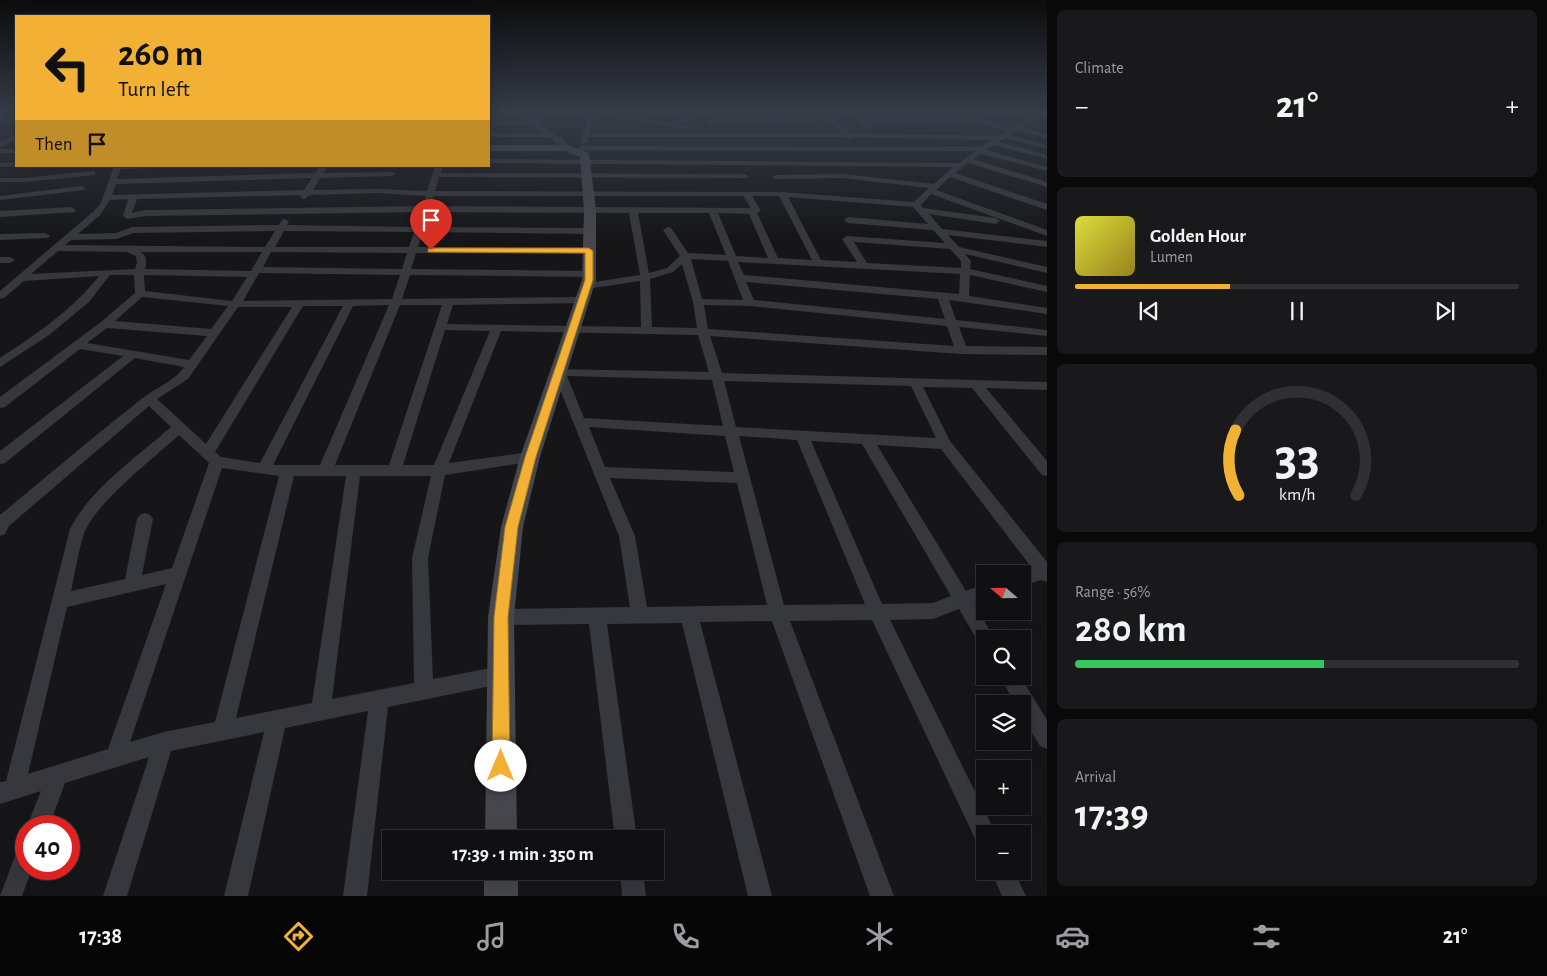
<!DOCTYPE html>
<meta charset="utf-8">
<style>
body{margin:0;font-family:"Alegreya Sans",sans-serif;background:#19191b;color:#f1f3f6;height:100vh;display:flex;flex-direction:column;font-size:19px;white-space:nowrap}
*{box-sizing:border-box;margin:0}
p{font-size:16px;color:#9c9d9f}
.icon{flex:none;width:28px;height:28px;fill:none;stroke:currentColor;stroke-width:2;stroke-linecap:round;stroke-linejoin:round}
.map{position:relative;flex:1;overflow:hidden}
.side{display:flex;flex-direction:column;gap:10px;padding:10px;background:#09090a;width:500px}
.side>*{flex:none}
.guide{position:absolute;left:15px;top:15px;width:475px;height:152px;border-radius:0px;box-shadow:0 5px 20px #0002,0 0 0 1px #303032;background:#f2b134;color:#111;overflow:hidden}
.needle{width:32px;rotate:290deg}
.fabs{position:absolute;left:976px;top:565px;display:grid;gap:10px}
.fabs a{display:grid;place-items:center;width:55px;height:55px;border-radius:0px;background:#101012;box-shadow:0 5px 20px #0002,0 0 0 1px #303032;font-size:25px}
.speed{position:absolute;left:15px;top:815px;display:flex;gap:10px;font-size:25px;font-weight:700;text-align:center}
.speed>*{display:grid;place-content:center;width:65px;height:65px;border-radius:50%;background:#101012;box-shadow:0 5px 20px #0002,0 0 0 1px #303032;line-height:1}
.speed .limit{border:8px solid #d22;background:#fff;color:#111}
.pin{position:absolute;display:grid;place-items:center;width:42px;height:42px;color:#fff;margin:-51px -21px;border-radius:50% 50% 50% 0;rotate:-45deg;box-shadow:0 0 5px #0007}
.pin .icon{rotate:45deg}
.me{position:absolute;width:55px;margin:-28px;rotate:0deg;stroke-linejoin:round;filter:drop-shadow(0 0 4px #0008)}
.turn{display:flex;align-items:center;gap:18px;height:105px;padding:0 20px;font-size:22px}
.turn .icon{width:65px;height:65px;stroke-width:2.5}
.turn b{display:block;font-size:35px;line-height:42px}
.then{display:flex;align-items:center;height:48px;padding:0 20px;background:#0003;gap:10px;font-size:19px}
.big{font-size:38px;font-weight:600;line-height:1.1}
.side .tile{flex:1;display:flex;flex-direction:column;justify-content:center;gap:8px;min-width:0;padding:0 18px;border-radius:8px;background:#19191b}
.side .dial{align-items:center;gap:0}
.dial svg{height:130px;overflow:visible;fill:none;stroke:#303032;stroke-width:7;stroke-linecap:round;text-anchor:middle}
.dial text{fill:#f1f3f6;stroke:none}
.song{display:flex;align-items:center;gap:15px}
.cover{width:60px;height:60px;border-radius:8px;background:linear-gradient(135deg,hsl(60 70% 55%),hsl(50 70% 35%))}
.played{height:5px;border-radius:2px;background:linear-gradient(90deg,#f2b134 35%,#303032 35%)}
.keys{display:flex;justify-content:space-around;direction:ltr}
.heat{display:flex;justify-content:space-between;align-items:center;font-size:28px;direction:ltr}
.charge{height:8px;border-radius:4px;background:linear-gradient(90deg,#34c759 56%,#303032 0)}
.trip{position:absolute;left:382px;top:830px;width:282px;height:50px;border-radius:0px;background:#101012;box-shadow:0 5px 20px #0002,0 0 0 1px #303032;font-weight:600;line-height:50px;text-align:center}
.dock{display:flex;height:80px;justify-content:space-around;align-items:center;background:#060607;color:#9c9d9f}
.dock .icon{width:35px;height:35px}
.dock .selected{color:#f2b134}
.dock b{font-size:22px;color:#f1f3f6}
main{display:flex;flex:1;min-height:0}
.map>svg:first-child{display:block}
</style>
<main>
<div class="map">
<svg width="1047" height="896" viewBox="0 0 1047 896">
<rect width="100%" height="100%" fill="#161618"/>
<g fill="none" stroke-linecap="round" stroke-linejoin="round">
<path fill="#37383d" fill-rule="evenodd" d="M 515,113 L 522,113 L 533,120 L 542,113 L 549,113 L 537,123 L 563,139 L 571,148 L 564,150 L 549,137 L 489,137 L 489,133 L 543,133 L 532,125 L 489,125 L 489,121 L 526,121 Z
M 589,113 L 595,113 L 590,133 L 842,133 L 829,120 L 710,124 L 707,122 L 710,120 L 831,116 L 850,133 L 998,136 L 1007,131 L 965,119 L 962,123 L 868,123 L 872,127 L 869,129 L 848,113 L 855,113 L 863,119 L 959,119 L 959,117 L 952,114 L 962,113 L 1012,128 L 1039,113 L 1047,113 L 1022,128 L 1047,134 L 1047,138 L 1017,130 L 1010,135 L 1047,145 L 1047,149 L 1005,138 L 999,142 L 1047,155 L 1047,159 L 994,145 L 986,150 L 1047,167 L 1047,171 L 981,154 L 973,159 L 1047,182 L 1047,187 L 968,163 L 955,173 L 1047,204 L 1047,210 L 950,177 L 936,190 L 1047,230 L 1047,236 L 931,194 L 921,205 L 923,208 L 996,218 L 1000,221 L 996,224 L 929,214 L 942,229 L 1047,241 L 1047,247 L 948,235 L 959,247 L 1047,267 L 1047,273 L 965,254 L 971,261 L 970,269 L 1047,286 L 1047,292 L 970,275 L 969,296 L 1047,308 L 1047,314 L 949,300 L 956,320 L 1047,330 L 1047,336 L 959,327 L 966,346 L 1047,347 L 1047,355 L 961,354 L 710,336 L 722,373 L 1047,382 L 1047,390 L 986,388 L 1047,461 L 1047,476 L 1042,475 L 972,388 L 923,387 L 950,441 L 1047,562 L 1047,582 L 1041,580 L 1022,586 L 1022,574 L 1016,574 L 1032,568 L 941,449 L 877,445 L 966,591 L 985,584 L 985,600 L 974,604 L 995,639 L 985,639 L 985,647 L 980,645 L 959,609 L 933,619 L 890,620 L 996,834 L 985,834 L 985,846 L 977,843 L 872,620 L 790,621 L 894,896 L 870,896 L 772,621 L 700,622 L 772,896 L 748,896 L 682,623 L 607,624 L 637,839 L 615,839 L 589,624 L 501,625 L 495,623 L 492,617 L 495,611 L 501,609 L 630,607 L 619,536 L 553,372 L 555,369 L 709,372 L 698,335 L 501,331 L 449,463 L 530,452 L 535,453 L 537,457 L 535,461 L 530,462 L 445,475 L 428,558 L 433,679 L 501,666 L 508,668 L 510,675 L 508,682 L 501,684 L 388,707 L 367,896 L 343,896 L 368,711 L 285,728 L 248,896 L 224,896 L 264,732 L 171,751 L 127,896 L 103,896 L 149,757 L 65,783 L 49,826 L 27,826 L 41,791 L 0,804 L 0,782 L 6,781 L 70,529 C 90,489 138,456 171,427 L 149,406 L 9,526 L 5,534 L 0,536 L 0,515 C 46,477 92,438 139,401 C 153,389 174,382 184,367 L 135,358 L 5,463 L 0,464 L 0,451 L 123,356 L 80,349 L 5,407 L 0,408 L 0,397 L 101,322 L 135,293 L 134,275 L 110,275 L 89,302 L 49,335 L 0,367 L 0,358 C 38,333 71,311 99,276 L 24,281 L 4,298 L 0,299 L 0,291 L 94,211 L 101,203 L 114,166 L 152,166 L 148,168 L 121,169 L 117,179 L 315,173 L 320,166 L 328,166 L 323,173 L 392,172 L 396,174 L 392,176 L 320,178 L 313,190 L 378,189 L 427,191 L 435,166 L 443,166 L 441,173 L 744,174 L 748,176 L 747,178 L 439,177 L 435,191 L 782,192 L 914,202 L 929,188 L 843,178 L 776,179 L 772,177 L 776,175 L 843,174 L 934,184 L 953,167 L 489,163 L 489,159 L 959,163 L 975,151 L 585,150 L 578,153 L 574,151 L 583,146 L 981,147 L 991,140 L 854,137 L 851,140 L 846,137 L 589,137 L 588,142 L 584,144 L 580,142 ZM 312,178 L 304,190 L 112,195 L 116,184 ZM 378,193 L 426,196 L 422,206 L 146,210 L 132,213 L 137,199 L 301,195 L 300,197 L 304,199 L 310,195 ZM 434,196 L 743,196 L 751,208 L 430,206 ZM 752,196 L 779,196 L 812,260 L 778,258 L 757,213 L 761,211 ZM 788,197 L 913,207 L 928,224 L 848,217 L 844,220 L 848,223 L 933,230 L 945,243 L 847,236 L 842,239 L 857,262 L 821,260 ZM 128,199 L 123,216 L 127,219 L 146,216 L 420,212 L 415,227 L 287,225 L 289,222 L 285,219 L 282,220 L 279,225 L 132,227 L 116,233 L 78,234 L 100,215 L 110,200 ZM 429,212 L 629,213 L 640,275 L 587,283 L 582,286 L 587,289 L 640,281 L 641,327 L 447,324 L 453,305 L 583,303 L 588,300 L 583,297 L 402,299 L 410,275 L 589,277 L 594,274 L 589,271 L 411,269 L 416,253 L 589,254 L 594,251 L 589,248 L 418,247 L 423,232 L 589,234 L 594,231 L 589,228 L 424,227 ZM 638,213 L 709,213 L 726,255 L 688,253 L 671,228 L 668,227 L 663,230 L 680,256 L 667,268 L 649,273 ZM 718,213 L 749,214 L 768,258 L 736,256 ZM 275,231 L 265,247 L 65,245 L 71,240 L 117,239 L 133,233 ZM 284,231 L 414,232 L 409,247 L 275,247 ZM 854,242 L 950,249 L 961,261 L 961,268 L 867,263 ZM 58,251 L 127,252 L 136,256 L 137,263 L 135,269 L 31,274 ZM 141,252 L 262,252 L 251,271 L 145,269 C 147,263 147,256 141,252 ZM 271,252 L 407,253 L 402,269 L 263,267 ZM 691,259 L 728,261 L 743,300 L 702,299 ZM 738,262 L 960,274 L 959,294 L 744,275 ZM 682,264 L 693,302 L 697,328 L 652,327 L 650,279 L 673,272 ZM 259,273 L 400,275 L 392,299 L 243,301 ZM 144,275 L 247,277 L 232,301 L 145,291 ZM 746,282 L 938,299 L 945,319 L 754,300 ZM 142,297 L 228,306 L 211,329 L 115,321 ZM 389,305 L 320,465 L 273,465 L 353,306 ZM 400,305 L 442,305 L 389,465 L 335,465 ZM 704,305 L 750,306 L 947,326 L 954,346 L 708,329 ZM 303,306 L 343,306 L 260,463 L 221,457 L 215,452 ZM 238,307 L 292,307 L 206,444 L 157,399 L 188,379 ZM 107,328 L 207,336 L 189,360 L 87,343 ZM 445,330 L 490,331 L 434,465 L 403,465 ZM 567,376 L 712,380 L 723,426 L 584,418 ZM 724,381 L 911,386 L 936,438 L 736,427 ZM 589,427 L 725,436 L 734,472 L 605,467 ZM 179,435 L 209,463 L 172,568 L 142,575 L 153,519 L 150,515 L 145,513 L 140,515 L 137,519 L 125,579 L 71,591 C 75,574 79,546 85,531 C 99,500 154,458 179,435 ZM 739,436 L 797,440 L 865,604 L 784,605 ZM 811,441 L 862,444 L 951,596 L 933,603 L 882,604 ZM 222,468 L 279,476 L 215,722 L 164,732 L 130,742 ZM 294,476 L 346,476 L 312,703 L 236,718 ZM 360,476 L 431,476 L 412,558 L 414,683 L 332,699 ZM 610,478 L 737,483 L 767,605 L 647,607 L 635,536 ZM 166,584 L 108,749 L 28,774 L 67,607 Z
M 699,113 L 709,113 L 678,124 L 694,127 L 695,128 L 692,130 L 611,116 L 614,114 L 670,123 Z
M 0,116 L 16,119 L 16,123 L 0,120 Z
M 16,135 L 16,140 L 0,147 L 0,142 Z
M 0,149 L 16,149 L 16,153 L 0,153 Z
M 16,162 L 16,166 L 0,167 L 0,163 Z
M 92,171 L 95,171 L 95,175 L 24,182 L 0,182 L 0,178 L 24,178 Z
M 81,186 L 85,188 L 84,190 L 0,200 L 0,196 Z
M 72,207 L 76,210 L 75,212 L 0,217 L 0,211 Z
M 45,233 L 50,236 L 48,238 L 0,240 L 0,234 Z
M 0,257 L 10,257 L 15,260 L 10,263 L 0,263 Z
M 1000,676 L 1020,676 L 1047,720 L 1047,749 L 1040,746 L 1022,717 L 1022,704 L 1015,704 Z
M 26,845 L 26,869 L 32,869 L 22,896 L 0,896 L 18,848 Z
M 620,871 L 643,871 L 646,896 L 622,896 Z
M 991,871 L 1014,871 L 1026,896 L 1002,896 Z"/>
<path fill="#45474d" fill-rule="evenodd" d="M 489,145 L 567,145 L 589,153 L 596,210 L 596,280 L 540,457 L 523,527 L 514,617 L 517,839 L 485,839 L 488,617 L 501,527 L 520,457 L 582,280 L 584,210 L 580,157 L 566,151 L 489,151 Z
M 484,871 L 518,871 L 518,896 L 484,896 Z"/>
</g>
<linearGradient id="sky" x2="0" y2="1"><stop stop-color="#0c0c0d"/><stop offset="0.47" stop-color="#363c48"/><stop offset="1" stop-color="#363c48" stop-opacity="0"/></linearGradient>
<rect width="1047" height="238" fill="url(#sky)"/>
<path fill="#f2b134" stroke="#9d7322" d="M 431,248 L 589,248 L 593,251 L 593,280 L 536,457 L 518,527 L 508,617 L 510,766 L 507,772 L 501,775 L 495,772 L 492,766 L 494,617 L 505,527 L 525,457 L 585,280 L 585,253 L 428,252 L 428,249 Z"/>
</svg>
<div class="fabs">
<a><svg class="needle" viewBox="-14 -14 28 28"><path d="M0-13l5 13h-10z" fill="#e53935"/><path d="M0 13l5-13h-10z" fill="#9c9d9f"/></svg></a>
<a><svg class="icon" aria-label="search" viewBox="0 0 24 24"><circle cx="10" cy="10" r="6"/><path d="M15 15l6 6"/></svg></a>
<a><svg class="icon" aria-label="layers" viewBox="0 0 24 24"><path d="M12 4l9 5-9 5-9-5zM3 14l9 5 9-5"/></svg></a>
<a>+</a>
<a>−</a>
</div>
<div class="speed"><div class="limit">40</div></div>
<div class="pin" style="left:431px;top:250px;background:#d93025"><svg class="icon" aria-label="arrive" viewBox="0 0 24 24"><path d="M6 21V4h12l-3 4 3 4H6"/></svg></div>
<svg class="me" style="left:501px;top:766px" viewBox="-20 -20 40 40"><circle r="19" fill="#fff"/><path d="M0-13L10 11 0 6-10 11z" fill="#f2b134"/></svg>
<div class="trip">17:39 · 1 min · 350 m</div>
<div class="guide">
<div class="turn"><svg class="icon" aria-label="left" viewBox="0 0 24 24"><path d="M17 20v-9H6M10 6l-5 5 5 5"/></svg><div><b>260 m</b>Turn left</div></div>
<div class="then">Then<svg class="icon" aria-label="arrive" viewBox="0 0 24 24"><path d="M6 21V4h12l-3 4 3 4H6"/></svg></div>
</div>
</div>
<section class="side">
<div class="tile"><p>Climate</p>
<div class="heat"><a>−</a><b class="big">21°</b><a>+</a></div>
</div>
<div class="tile">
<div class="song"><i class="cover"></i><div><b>Golden Hour</b><p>Lumen</p></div></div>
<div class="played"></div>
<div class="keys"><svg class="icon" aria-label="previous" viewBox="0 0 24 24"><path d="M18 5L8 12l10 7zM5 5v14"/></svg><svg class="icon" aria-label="pause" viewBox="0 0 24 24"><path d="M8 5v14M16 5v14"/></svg><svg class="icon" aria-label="next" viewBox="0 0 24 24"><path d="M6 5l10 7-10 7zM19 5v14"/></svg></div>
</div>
<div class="tile dial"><svg viewBox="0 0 100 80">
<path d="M14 69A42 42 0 1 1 86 69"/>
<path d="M14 69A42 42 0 0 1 12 29" stroke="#f2b134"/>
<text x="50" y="56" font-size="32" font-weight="700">33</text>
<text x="50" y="72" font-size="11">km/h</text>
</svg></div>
<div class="tile"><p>Range · 56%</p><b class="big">280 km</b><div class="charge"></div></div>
<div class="tile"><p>Arrival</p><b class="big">17:39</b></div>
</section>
</main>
<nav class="dock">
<b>17:38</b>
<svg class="icon selected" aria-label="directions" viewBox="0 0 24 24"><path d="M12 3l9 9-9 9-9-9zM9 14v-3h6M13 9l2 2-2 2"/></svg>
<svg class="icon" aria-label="music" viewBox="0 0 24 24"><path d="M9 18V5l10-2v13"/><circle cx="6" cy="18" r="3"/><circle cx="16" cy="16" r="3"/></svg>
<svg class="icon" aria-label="phone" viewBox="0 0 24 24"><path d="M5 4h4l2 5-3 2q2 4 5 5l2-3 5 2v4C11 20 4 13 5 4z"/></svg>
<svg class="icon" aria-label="climate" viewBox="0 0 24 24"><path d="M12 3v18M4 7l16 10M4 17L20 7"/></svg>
<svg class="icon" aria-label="car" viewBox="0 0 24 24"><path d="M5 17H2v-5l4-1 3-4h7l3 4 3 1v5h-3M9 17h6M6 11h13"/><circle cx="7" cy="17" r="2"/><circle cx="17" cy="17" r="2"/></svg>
<svg class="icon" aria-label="filters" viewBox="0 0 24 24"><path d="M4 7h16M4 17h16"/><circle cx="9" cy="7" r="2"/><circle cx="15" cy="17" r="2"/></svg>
<b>21°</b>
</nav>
